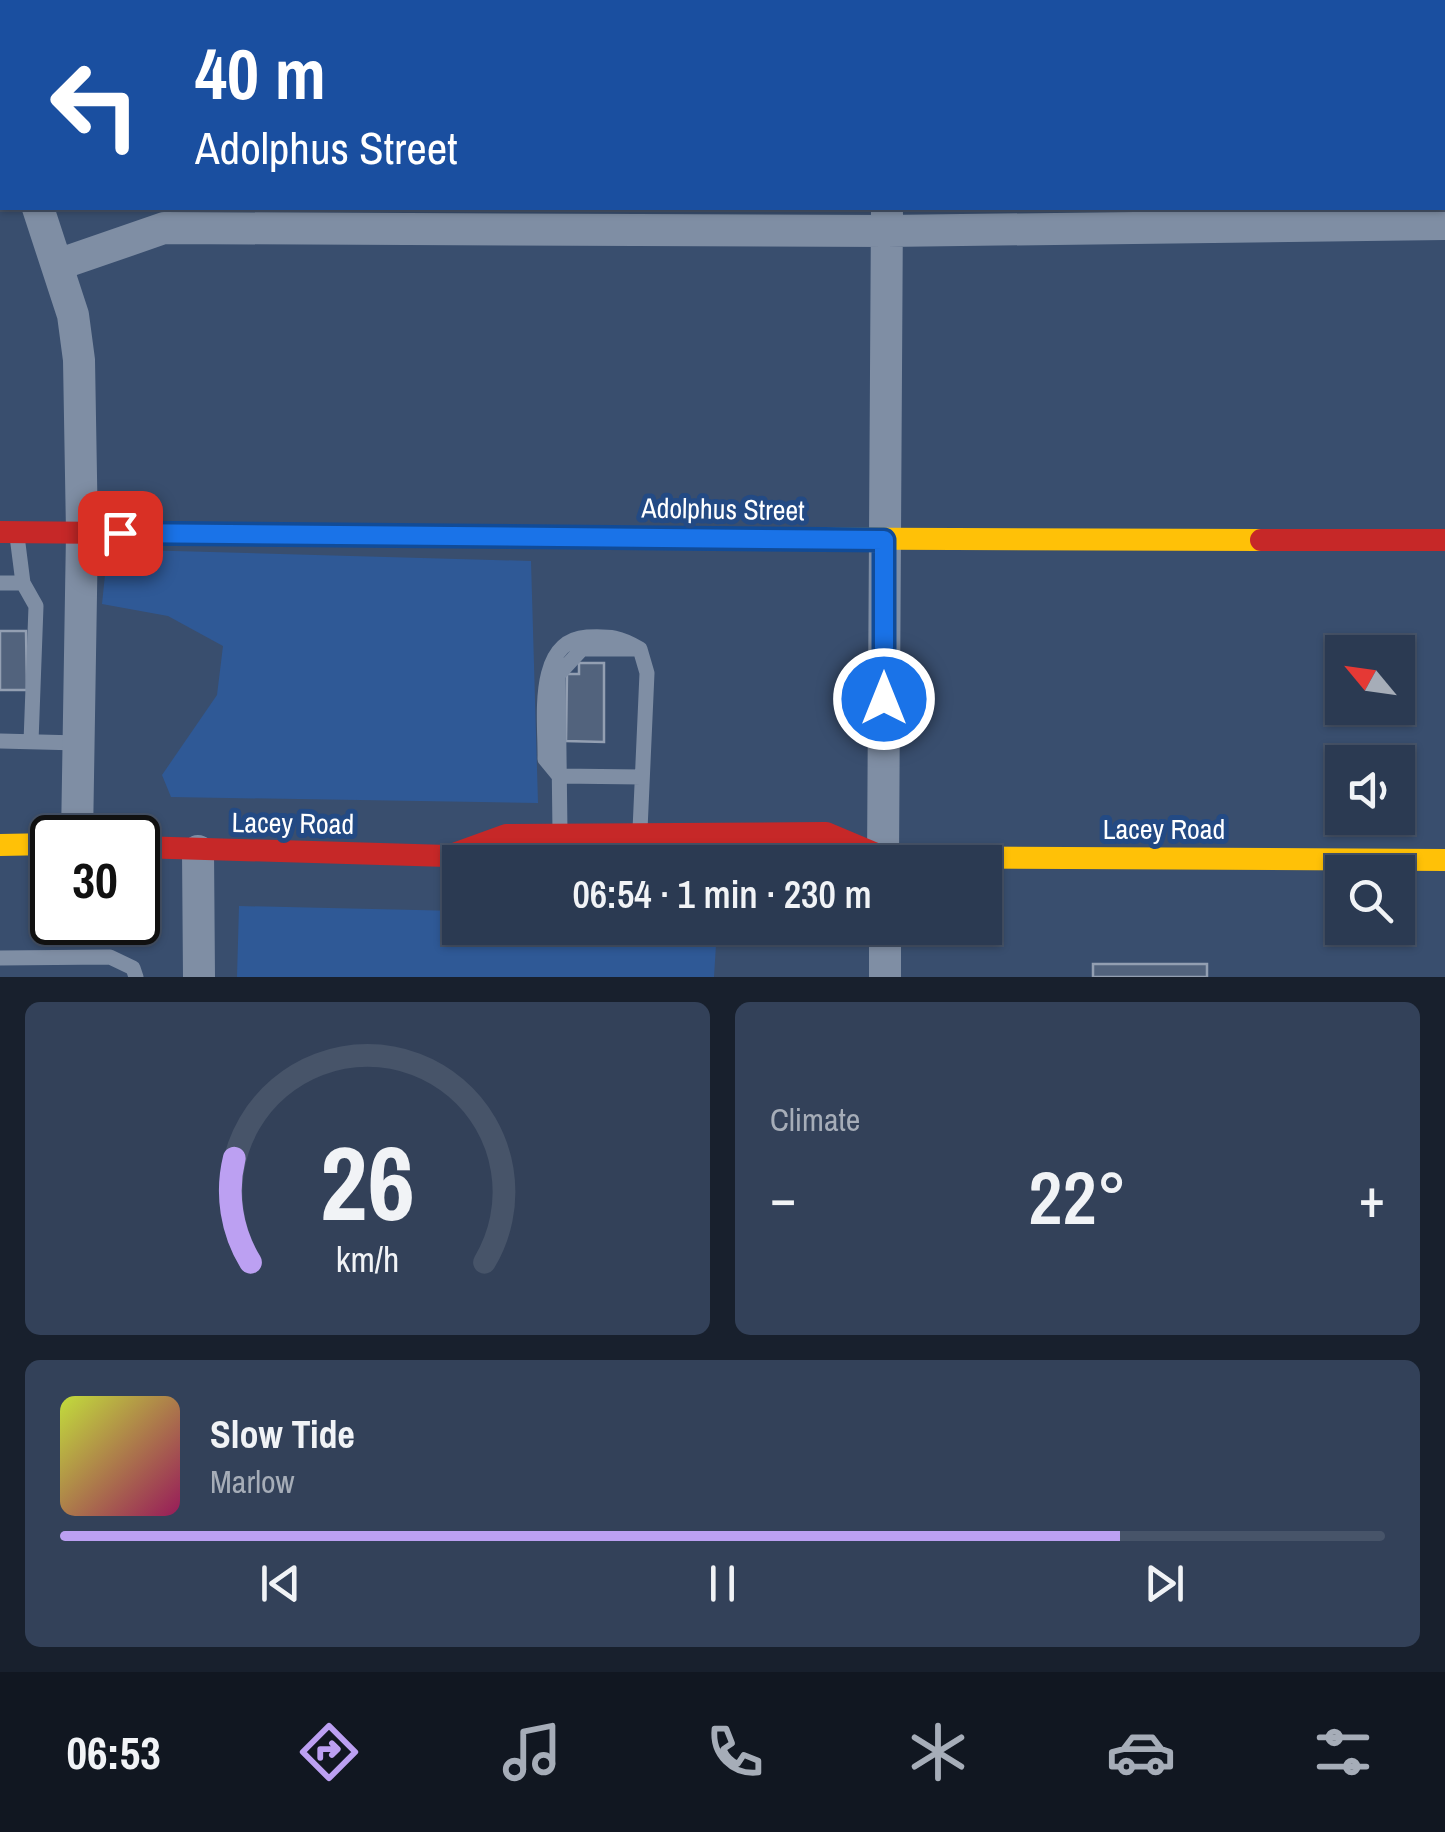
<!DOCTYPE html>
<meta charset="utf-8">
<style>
body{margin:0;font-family:"Archivo Narrow",sans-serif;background:#334159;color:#f1f3f6;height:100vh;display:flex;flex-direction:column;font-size:38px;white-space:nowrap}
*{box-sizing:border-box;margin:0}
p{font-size:32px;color:#a6adb8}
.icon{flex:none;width:55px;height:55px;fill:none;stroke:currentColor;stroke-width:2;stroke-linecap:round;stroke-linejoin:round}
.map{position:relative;height:977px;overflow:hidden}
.panel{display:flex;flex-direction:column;gap:25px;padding:25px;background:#18202d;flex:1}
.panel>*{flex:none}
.banner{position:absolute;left:0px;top:0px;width:1445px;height:210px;box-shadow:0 2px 8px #0004,0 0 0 2px #475469;background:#1a4fa0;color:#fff;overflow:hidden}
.needle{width:65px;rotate:299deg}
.buttons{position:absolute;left:1325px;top:635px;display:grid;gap:20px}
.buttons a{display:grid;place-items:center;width:90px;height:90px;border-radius:0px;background:#2b3a52;box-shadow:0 2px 8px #0004,0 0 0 2px #475469;font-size:50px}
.speed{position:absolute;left:30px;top:815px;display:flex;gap:20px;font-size:50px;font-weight:700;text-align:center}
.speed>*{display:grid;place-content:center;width:130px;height:130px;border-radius:50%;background:#2b3a52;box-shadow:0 2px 8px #0004,0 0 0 2px #475469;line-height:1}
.speed .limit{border:5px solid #111;border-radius:15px;background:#fff;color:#111}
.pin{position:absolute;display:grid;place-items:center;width:85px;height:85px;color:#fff;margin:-42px;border-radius:20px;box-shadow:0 5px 15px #0006}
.me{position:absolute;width:110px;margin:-55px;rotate:0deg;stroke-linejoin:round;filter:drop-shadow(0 0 8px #0008)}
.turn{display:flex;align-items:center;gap:35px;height:210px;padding:0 30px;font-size:45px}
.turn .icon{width:130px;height:130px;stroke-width:2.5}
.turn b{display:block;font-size:70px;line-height:85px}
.big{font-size:75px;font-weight:600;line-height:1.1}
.panel .tile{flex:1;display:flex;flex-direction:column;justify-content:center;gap:15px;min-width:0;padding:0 35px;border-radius:15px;background:#334159}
.panel .dial{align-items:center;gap:0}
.dial svg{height:260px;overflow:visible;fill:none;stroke:#475469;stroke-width:7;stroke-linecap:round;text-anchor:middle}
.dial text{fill:#f1f3f6;stroke:none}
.song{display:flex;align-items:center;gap:30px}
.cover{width:120px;height:120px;border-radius:15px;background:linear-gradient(135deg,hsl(70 70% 55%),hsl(330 70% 35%))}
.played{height:10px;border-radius:5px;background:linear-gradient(90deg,#bca0f2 80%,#475469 80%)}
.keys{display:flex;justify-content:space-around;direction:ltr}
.heat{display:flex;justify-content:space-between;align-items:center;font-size:55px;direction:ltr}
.panel .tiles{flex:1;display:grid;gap:25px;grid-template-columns:1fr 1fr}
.tile:last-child{grid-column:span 2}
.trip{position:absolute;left:442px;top:845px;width:560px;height:100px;border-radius:0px;background:#2b3a52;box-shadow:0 2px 8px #0004,0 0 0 2px #475469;font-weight:600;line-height:100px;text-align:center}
.menu{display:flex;height:160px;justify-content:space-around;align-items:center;background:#111721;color:#a6adb8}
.menu .icon{width:70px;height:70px}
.menu .selected{color:#bca0f2}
.menu b{font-size:45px;color:#f1f3f6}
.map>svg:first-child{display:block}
</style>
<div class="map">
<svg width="1445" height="977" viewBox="0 0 1445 977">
<rect width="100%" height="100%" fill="#394e6e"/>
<path fill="#2f5996" d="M 138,550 L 531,561 L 538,803 L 171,797 L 162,775 L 217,695 L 223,646 L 168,616 L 102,604 L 105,575 Z
M 239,906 L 460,911 L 460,928 L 717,928 L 714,977 L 237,977 Z"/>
<path fill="#52637d" stroke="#939fb2" stroke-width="2.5" d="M 0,631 L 26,631 L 27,690 L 0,690 Z
M 579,663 L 604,663 L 604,742 L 566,741 L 567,674 L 579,674 Z
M 1093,964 L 1207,964 L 1207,977 L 1093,977 Z"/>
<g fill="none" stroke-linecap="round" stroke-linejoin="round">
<path stroke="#7f8ea4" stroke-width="15" d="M 17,536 L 23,583 L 36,606 L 31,742
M 0,583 L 23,583
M 0,741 L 79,743
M 640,830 L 647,673 L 640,649 C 620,637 610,636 587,637 C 533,641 546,722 545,759 L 559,776 L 642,777
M 560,832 L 558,675 L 582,649 L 636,649
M 0,958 L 110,957 L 133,968 L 136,977"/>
<path stroke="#7f8ea4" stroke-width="32" d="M 888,2 L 888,0
M 0,132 L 2,136
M 38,208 L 73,315 L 79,360 L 82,533 L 77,838
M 57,265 L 164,228 L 887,231 L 1445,224
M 198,851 L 199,977
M 883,862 L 887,208
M 885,928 L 885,977"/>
<path stroke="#ffc107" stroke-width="22" d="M 657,538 L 1261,540
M 0,845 L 52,844
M 883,857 L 1445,860"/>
<path stroke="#c62828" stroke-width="22" d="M 0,532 L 657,538
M 1261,540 L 1445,540
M 138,847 L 448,856 L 463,862
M 448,856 L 506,835 L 826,833 L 883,857"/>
</g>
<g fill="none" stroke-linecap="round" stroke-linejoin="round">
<defs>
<path id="route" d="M 120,533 L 884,540 L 884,699"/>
</defs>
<use href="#route" stroke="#114b97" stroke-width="25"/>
<use href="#route" stroke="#1a73e8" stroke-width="18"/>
</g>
<g text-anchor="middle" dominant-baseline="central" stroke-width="10" stroke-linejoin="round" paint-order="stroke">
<g font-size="28" fill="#fff" stroke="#234a84">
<text transform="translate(723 509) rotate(1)">Adolphus Street</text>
<text transform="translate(293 823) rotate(1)">Lacey Road</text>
<text x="1164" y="829">Lacey Road</text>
</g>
</g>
</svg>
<div class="buttons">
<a><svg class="needle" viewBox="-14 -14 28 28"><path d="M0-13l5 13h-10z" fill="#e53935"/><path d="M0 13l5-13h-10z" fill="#a6adb8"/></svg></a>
<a><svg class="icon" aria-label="sound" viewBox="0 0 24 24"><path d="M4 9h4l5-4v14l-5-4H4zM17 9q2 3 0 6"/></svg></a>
<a><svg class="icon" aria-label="search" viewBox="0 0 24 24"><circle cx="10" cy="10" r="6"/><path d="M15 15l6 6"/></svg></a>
</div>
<div class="speed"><div class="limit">30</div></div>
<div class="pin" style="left:120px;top:533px;background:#d93025"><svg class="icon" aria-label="arrive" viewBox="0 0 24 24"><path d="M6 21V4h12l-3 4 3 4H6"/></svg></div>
<svg class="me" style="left:884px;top:699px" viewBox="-20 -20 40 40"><circle r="17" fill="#1a73e8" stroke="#fff" stroke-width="3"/><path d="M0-11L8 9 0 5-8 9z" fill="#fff"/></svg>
<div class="trip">06:54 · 1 min · 230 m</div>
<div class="banner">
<div class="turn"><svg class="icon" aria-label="left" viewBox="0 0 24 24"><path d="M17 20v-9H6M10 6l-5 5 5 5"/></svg><div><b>40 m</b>Adolphus Street</div></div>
</div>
</div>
<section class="panel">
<div class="tiles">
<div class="tile dial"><svg viewBox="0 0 100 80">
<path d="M14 69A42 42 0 1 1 86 69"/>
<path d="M14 69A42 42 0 0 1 9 37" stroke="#bca0f2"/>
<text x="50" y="56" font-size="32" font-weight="700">26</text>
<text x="50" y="72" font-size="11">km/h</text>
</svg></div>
<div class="tile"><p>Climate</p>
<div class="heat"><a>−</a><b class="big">22°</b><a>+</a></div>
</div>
<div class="tile">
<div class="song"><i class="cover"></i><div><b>Slow Tide</b><p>Marlow</p></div></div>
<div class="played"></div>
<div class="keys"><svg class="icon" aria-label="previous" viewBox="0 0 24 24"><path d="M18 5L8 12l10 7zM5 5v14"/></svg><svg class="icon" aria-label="pause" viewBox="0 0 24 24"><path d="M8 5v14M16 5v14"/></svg><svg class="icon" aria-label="next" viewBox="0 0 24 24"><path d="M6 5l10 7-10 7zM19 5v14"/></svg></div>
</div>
</div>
</section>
<nav class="menu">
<b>06:53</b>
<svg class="icon selected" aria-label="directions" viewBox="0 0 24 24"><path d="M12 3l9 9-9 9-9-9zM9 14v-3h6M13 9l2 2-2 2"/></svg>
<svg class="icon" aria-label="music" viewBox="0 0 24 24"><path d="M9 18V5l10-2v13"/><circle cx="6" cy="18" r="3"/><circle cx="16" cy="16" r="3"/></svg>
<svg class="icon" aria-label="phone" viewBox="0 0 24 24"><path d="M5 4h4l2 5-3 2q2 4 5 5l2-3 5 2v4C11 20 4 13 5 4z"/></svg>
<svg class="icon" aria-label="climate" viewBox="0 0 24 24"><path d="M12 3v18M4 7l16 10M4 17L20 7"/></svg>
<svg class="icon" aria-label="car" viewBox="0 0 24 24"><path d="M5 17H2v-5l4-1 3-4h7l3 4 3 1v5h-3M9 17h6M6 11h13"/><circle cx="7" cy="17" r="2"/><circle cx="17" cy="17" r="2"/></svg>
<svg class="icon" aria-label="filters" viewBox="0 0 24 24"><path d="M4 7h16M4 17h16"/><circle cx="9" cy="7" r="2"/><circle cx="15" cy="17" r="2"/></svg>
</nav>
